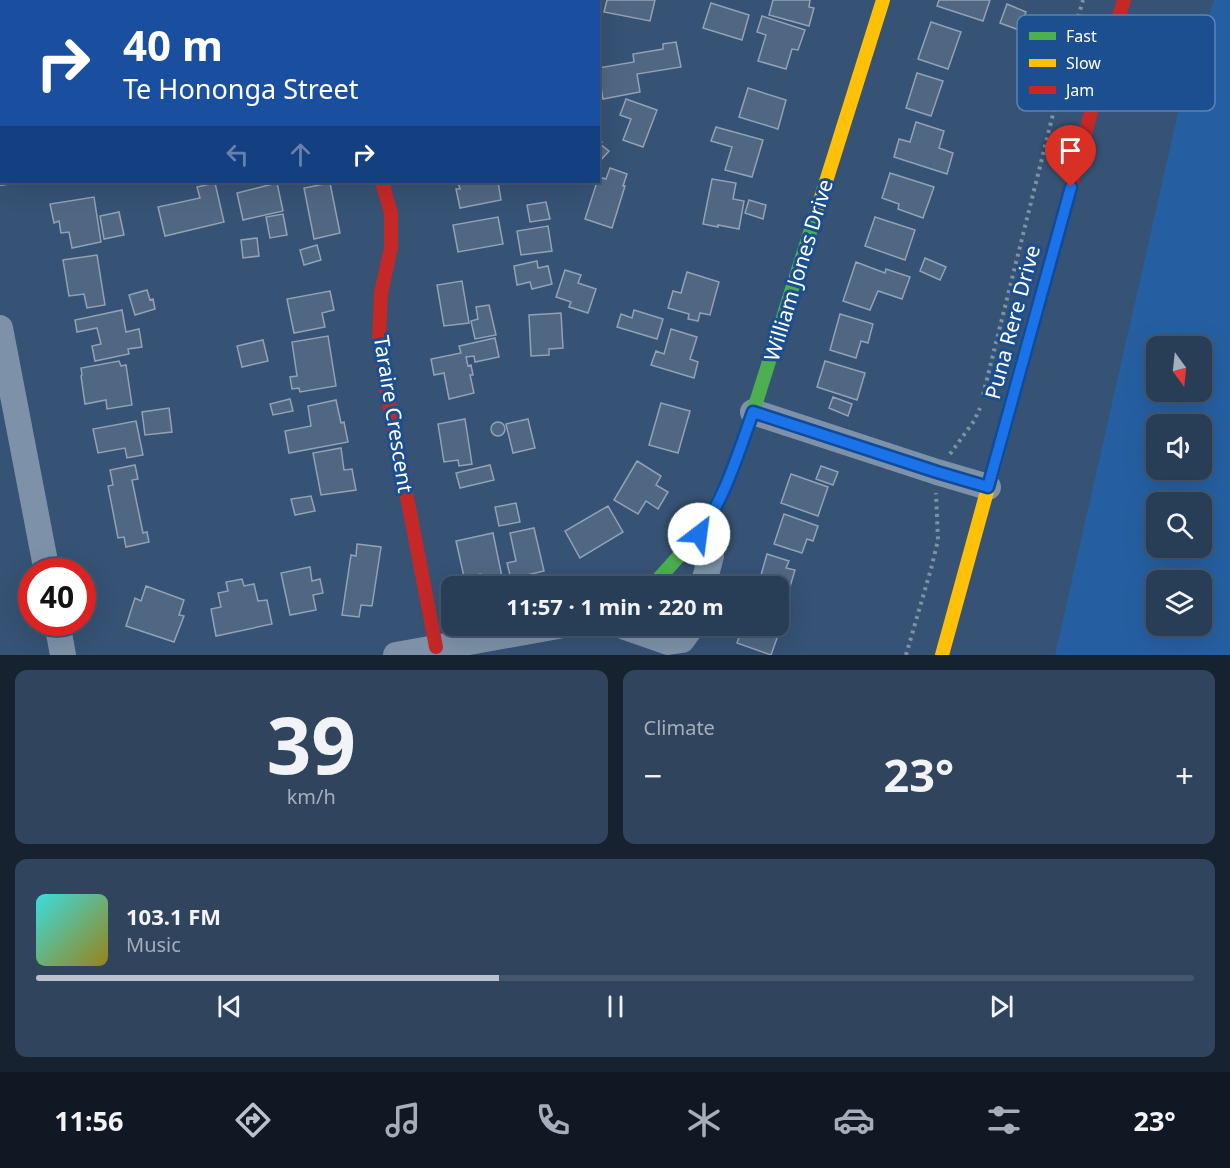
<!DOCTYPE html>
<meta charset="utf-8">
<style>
body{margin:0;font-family:"Noto Sans",sans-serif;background:#30455d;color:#f1f3f6;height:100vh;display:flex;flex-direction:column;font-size:22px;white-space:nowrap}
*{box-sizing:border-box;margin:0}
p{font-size:20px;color:#a5aeba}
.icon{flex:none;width:33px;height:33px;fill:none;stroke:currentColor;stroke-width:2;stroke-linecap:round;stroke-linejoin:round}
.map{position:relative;height:655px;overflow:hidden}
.sheet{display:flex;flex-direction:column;gap:15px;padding:15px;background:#162230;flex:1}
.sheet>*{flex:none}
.hud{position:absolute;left:0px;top:0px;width:600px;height:183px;box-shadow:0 6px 24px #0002,0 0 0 2px #44576d;background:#1a4fa0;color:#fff;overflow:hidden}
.needle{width:39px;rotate:165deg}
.fabs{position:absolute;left:1146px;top:336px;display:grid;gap:12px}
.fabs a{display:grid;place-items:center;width:66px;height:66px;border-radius:12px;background:#283e57;box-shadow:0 6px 24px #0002,0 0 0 2px #44576d;font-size:30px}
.speed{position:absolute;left:18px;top:558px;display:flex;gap:12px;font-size:30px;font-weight:700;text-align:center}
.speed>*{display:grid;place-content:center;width:78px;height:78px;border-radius:50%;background:#283e57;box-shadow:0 6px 24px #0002,0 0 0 2px #44576d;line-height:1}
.speed .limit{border:9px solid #d22;background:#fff;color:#111}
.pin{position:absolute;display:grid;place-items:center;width:51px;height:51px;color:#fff;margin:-62px -26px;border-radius:50% 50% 50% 0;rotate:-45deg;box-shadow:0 0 6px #0007}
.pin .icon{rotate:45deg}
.me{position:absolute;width:66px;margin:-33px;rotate:30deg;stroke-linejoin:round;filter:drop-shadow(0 0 4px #0008)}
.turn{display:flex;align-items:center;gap:21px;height:126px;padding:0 24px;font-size:27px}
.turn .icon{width:78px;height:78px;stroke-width:2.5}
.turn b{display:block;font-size:42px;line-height:51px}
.lanes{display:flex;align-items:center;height:57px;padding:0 24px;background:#0003;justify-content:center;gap:30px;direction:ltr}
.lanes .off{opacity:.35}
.big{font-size:45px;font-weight:700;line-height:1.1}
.sheet .tile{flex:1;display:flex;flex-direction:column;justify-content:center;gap:9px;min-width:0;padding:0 21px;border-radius:12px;background:#30455d}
.sheet .dial{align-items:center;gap:0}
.dial b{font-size:78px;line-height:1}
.song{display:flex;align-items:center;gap:18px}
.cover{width:72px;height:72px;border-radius:9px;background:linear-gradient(135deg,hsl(180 70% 55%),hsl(50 70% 35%))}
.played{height:6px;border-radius:3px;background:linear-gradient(90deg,#b9c2ce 40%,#44576d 40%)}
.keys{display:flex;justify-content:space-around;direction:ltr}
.heat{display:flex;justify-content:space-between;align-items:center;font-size:33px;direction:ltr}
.sheet .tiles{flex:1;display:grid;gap:15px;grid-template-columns:1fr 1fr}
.tile:last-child{grid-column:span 2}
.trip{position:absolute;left:441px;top:576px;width:348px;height:60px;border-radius:12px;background:#283e57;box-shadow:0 6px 24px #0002,0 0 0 2px #44576d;font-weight:700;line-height:60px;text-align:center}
.menu{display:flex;height:96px;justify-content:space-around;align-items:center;background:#101923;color:#a5aeba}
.menu .icon{width:42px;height:42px}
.menu .selected{color:#b9c2ce}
.menu b{font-size:27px;color:#f1f3f6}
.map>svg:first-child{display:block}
</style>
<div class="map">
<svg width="1230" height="655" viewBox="0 0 1230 655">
<rect width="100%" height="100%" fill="#365274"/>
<path fill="#265fa1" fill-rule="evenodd" d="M 1214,0 L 1230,0 L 1230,655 L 1055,655 L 1177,117 ZM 1156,346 L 1202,346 L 1202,392 L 1156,392 ZM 1156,424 L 1202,424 L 1202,470 L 1156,470 ZM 1156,502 L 1202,502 L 1202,548 L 1156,548 ZM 1156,580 L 1202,580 L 1202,626 L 1156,626 Z"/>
<path fill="#506783" stroke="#92a2b6" stroke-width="1.5" d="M 179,0 L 204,0 L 204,2 L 180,2 Z
M 358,0 L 379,0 L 379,2 L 352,2 Z
M 607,0 L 655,0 L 650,21 L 604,12 Z
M 773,0 L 810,0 L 809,7 L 814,8 L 809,26 L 769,15 Z
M 939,0 L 990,0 L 983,21 L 937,6 Z
M 711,3 L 749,15 L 742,40 L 703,28 Z
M 1007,4 L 1026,12 L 1019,30 L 1000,23 Z
M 762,16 L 805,30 L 798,50 L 792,49 L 786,69 L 758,61 L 766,35 L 757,32 Z
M 931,22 L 961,32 L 948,69 L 918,59 Z
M 676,42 L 681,67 L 637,74 L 640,92 L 603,99 L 598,68 L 634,62 L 633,54 L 663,49 L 663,44 Z
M 917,73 L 943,81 L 931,116 L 906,108 Z
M 0,82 L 2,82 L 2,133 L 0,133 Z
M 748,88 L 786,100 L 778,129 L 739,117 Z
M 626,99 L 657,110 L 643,147 L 623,140 L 631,119 L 620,115 Z
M 916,122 L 944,131 L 939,148 L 953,153 L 947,174 L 894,157 L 899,139 L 910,142 Z
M 716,127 L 763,140 L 752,177 L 725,170 L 732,147 L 711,141 Z
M 598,139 L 602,142 L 600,144 L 609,151 L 598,163 Z
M 610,168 L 627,174 L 623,186 L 625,186 L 612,228 L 585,219 L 597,182 L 598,182 L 599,177 L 606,179 Z
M 890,173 L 934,187 L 923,218 L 898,209 L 899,204 L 882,198 Z
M 712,179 L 736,183 L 733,199 L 744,201 L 739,229 L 718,225 L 718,227 L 703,224 Z
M 458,182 L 498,182 L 501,200 L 460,208 L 456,189 L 460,189 Z
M 215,183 L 224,222 L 165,236 L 158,207 L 200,198 L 197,187 Z
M 277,183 L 283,211 L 243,220 L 237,193 Z
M 330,183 L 340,233 L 314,239 L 304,188 Z
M 94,197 L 101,242 L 72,248 L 69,232 L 61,233 L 59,221 L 54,223 L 50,204 Z
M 749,200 L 766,205 L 763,219 L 745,213 Z
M 546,202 L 550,219 L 530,222 L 527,205 Z
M 119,212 L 124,235 L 104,239 L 100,216 Z
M 283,214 L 287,235 L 270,238 L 266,217 Z
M 498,217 L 503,244 L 458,252 L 453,225 Z
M 875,217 L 915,230 L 905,260 L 865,246 Z
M 548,226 L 552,251 L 521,255 L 517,231 Z
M 257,238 L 259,256 L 243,258 L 241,240 Z
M 317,245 L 321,260 L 304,265 L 300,250 Z
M 97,255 L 105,305 L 87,308 L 84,294 L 69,296 L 63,260 Z
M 925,258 L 946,267 L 940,280 L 920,271 Z
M 537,261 L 538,268 L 548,266 L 552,284 L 532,289 L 530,282 L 517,285 L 514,266 Z
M 856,262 L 885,273 L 886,269 L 910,277 L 902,299 L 878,291 L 870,310 L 843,301 Z
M 565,270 L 581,275 L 578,283 L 596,289 L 588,313 L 569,307 L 571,302 L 556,297 Z
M 687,272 L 719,282 L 710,315 L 700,313 L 698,321 L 688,319 L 689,314 L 668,308 L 673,291 L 681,293 Z
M 462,281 L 469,323 L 444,326 L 437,285 Z
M 147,290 L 150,300 L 153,299 L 155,309 L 135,315 L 129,295 Z
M 330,291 L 334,310 L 322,313 L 325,327 L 294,333 L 287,299 Z
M 489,305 L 496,335 L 475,339 L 471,321 L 478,319 L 476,307 Z
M 122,310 L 126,332 L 139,329 L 142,347 L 128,349 L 129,354 L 95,361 L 92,346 L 101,344 L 97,328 L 77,332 L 75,320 Z
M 634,310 L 663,319 L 657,339 L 617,327 L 621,314 L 632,318 Z
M 561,313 L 563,348 L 549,349 L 549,355 L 531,356 L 529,315 Z
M 840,314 L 873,324 L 868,343 L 861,341 L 856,358 L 830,350 Z
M 671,329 L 697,337 L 690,359 L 698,362 L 694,378 L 651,365 L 656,351 L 664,354 Z
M 328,336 L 336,386 L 300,392 L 299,388 L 292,389 L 290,377 L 297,376 L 292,342 Z
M 495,338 L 499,357 L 475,362 L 474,356 L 466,357 L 468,366 L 471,365 L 473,375 L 470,375 L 474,393 L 449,399 L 444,373 L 434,375 L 431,359 L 461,353 L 459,346 Z
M 263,340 L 268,361 L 242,367 L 237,346 Z
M 119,361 L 121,366 L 126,365 L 132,405 L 107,409 L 106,400 L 85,404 L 81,376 L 82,375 L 81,368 Z
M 825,361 L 865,373 L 857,400 L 817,387 Z
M 833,397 L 852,404 L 848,416 L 829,408 Z
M 290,399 L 293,411 L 273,415 L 270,404 Z
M 336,400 L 341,423 L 344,422 L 348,442 L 289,453 L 285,431 L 311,426 L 308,406 Z
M 661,403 L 690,411 L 678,453 L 649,445 Z
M 169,408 L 172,432 L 145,435 L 142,412 Z
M 465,419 L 472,464 L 459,466 L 458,460 L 444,462 L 438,424 Z
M 528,419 L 535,448 L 513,453 L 506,424 Z
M 136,421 L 143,455 L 127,458 L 125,448 L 98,453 L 93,429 Z
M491 429a7 7 0 1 1 14 0a7 7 0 1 1-14 0Z
M 341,448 L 344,470 L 352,469 L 356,490 L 321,495 L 313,453 Z
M 637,461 L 661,476 L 656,485 L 668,492 L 658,509 L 646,501 L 638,514 L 614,500 Z
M 135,465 L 138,479 L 132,480 L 143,533 L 147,532 L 149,542 L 126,547 L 124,537 L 118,538 L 108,486 L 113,485 L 110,470 Z
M 490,465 L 494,480 L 460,488 L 456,473 Z
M 821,466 L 838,472 L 833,485 L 816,479 Z
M 791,474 L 828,487 L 818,516 L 781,503 Z
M 311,496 L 315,511 L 295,515 L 291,499 Z
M 516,503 L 520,522 L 499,526 L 495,507 Z
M 608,506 L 623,532 L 580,558 L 565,531 Z
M 784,514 L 818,526 L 813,541 L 807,539 L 802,553 L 774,544 Z
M 534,528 L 544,571 L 511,579 L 507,563 L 516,561 L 510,533 Z
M 493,533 L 502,577 L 483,581 L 481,574 L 464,577 L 456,541 Z
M 357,544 L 381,547 L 372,606 L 361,605 L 359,617 L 342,615 L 351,555 L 356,556 Z
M 767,554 L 789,561 L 786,568 L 795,570 L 783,610 L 778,609 L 778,586 L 750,586 L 752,580 L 759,582 Z
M 310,567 L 312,581 L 320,579 L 323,593 L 313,595 L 316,610 L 290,615 L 281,573 Z
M 242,579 L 244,586 L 254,584 L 258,601 L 267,600 L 272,624 L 216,636 L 211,609 L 221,607 L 218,593 L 228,591 L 226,582 Z
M 146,586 L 184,600 L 179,615 L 184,616 L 174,642 L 126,626 L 135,598 L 141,601 Z
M 778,623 L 782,624 L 771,655 L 737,643 L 743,626 L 742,626 L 778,626 Z"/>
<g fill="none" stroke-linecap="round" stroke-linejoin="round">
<path stroke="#7d92a8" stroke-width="4" stroke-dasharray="3 4.5" stroke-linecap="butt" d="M 983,395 L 1072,38 L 1083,0
M 950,454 L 974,421 L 980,408
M 906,655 L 931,569 L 938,540 L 936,493"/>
<path stroke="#7d92a8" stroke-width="26" d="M 0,173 L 2,173
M 0,328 L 47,572
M 753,412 L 937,472 L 988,487
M 699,534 L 711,556 L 703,586
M 57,622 L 63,655
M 624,626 L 625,627 L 668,642 L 682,640 L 692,626
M 396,655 L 558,626"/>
<path stroke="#4caf50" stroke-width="14" d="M 652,586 L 699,534 L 708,522 L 731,474 L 753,412 L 818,207"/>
<path stroke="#ffc107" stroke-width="14" d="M 818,207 L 883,0
M 942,655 L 1038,306"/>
<path stroke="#c62828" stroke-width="14" d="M 382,182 L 391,213 L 391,247 L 381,293 L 379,338 L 385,383 L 436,647
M 1038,306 L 1096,94 L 1124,0"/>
</g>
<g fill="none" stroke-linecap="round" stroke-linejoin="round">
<defs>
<path id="route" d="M 699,534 C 725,498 738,454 753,412 L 937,472 L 988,487 L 1071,187"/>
</defs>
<use href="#route" stroke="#114b97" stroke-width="15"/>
<use href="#route" stroke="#1a73e8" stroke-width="10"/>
</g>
<g text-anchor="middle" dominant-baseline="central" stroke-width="6" stroke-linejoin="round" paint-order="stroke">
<g font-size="21" fill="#fff" stroke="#1b4f8f">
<text transform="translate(798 270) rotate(-73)">William Jones Drive</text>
<text transform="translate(1012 322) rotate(-75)">Puna Rere Drive</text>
<text transform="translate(394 414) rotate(81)">Taraire Crescent</text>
</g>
</g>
<rect x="1017" y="15" width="198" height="96" rx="9" fill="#1b4f8f" stroke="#5f84b1" stroke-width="1.5"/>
<rect x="1029" y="32" width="27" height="8" fill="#4caf50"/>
<rect x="1029" y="59" width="27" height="8" fill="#ffc107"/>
<rect x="1029" y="86" width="27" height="8" fill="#c62828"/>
<g font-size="16" fill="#fff">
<text x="1066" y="42">Fast</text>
<text x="1066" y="69">Slow</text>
<text x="1066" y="96">Jam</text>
</g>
</svg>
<div class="fabs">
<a><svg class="needle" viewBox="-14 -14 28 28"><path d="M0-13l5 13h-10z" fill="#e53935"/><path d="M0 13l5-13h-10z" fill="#a5aeba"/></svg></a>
<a><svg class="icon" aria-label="sound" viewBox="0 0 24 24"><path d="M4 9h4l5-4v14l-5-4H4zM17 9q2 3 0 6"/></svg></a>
<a><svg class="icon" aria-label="search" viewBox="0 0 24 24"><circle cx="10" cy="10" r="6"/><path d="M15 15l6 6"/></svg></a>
<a><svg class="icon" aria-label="layers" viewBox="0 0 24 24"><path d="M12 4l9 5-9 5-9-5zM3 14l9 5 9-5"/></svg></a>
</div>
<div class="speed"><div class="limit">40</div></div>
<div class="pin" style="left:1071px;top:187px;background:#d93025"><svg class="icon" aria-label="arrive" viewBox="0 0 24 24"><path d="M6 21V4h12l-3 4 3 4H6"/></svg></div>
<svg class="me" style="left:699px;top:534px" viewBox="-20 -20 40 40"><circle r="19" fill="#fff"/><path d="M0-13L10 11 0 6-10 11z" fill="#1a73e8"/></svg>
<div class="trip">11:57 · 1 min · 220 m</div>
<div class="hud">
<div class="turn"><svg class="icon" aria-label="right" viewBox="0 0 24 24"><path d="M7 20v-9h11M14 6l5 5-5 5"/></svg><div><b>40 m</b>Te Hononga Street</div></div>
<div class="lanes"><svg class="icon off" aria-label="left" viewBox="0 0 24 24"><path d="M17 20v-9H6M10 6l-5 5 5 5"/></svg><svg class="icon off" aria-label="ahead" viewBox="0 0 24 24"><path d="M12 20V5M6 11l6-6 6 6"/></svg><svg class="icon" aria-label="right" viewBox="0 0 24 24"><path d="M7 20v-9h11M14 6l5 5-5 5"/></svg></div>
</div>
</div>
<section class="sheet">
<div class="tiles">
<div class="tile dial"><b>39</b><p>km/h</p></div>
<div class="tile"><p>Climate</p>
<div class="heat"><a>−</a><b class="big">23°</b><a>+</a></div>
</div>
<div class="tile">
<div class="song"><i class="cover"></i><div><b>103.1 FM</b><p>Music</p></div></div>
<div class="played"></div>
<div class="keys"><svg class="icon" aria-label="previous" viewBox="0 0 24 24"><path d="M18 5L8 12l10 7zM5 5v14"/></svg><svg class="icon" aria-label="pause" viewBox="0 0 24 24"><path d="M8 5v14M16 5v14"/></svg><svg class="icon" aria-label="next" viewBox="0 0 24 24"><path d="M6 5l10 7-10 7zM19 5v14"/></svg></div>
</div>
</div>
</section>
<nav class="menu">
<b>11:56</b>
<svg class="icon selected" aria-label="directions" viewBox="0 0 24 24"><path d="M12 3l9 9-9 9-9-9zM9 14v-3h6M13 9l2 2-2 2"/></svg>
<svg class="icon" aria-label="music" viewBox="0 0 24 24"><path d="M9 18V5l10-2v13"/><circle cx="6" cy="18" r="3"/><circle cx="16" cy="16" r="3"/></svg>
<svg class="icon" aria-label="phone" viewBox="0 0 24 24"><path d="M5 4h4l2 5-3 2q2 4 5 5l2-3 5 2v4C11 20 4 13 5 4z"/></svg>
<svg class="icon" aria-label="climate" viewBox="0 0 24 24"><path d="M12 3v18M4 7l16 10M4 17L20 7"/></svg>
<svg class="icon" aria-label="car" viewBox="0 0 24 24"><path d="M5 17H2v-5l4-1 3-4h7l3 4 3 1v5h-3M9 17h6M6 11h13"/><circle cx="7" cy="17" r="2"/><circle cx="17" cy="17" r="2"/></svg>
<svg class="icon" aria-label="filters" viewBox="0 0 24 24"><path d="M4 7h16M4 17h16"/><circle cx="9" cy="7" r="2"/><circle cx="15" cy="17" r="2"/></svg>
<b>23°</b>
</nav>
